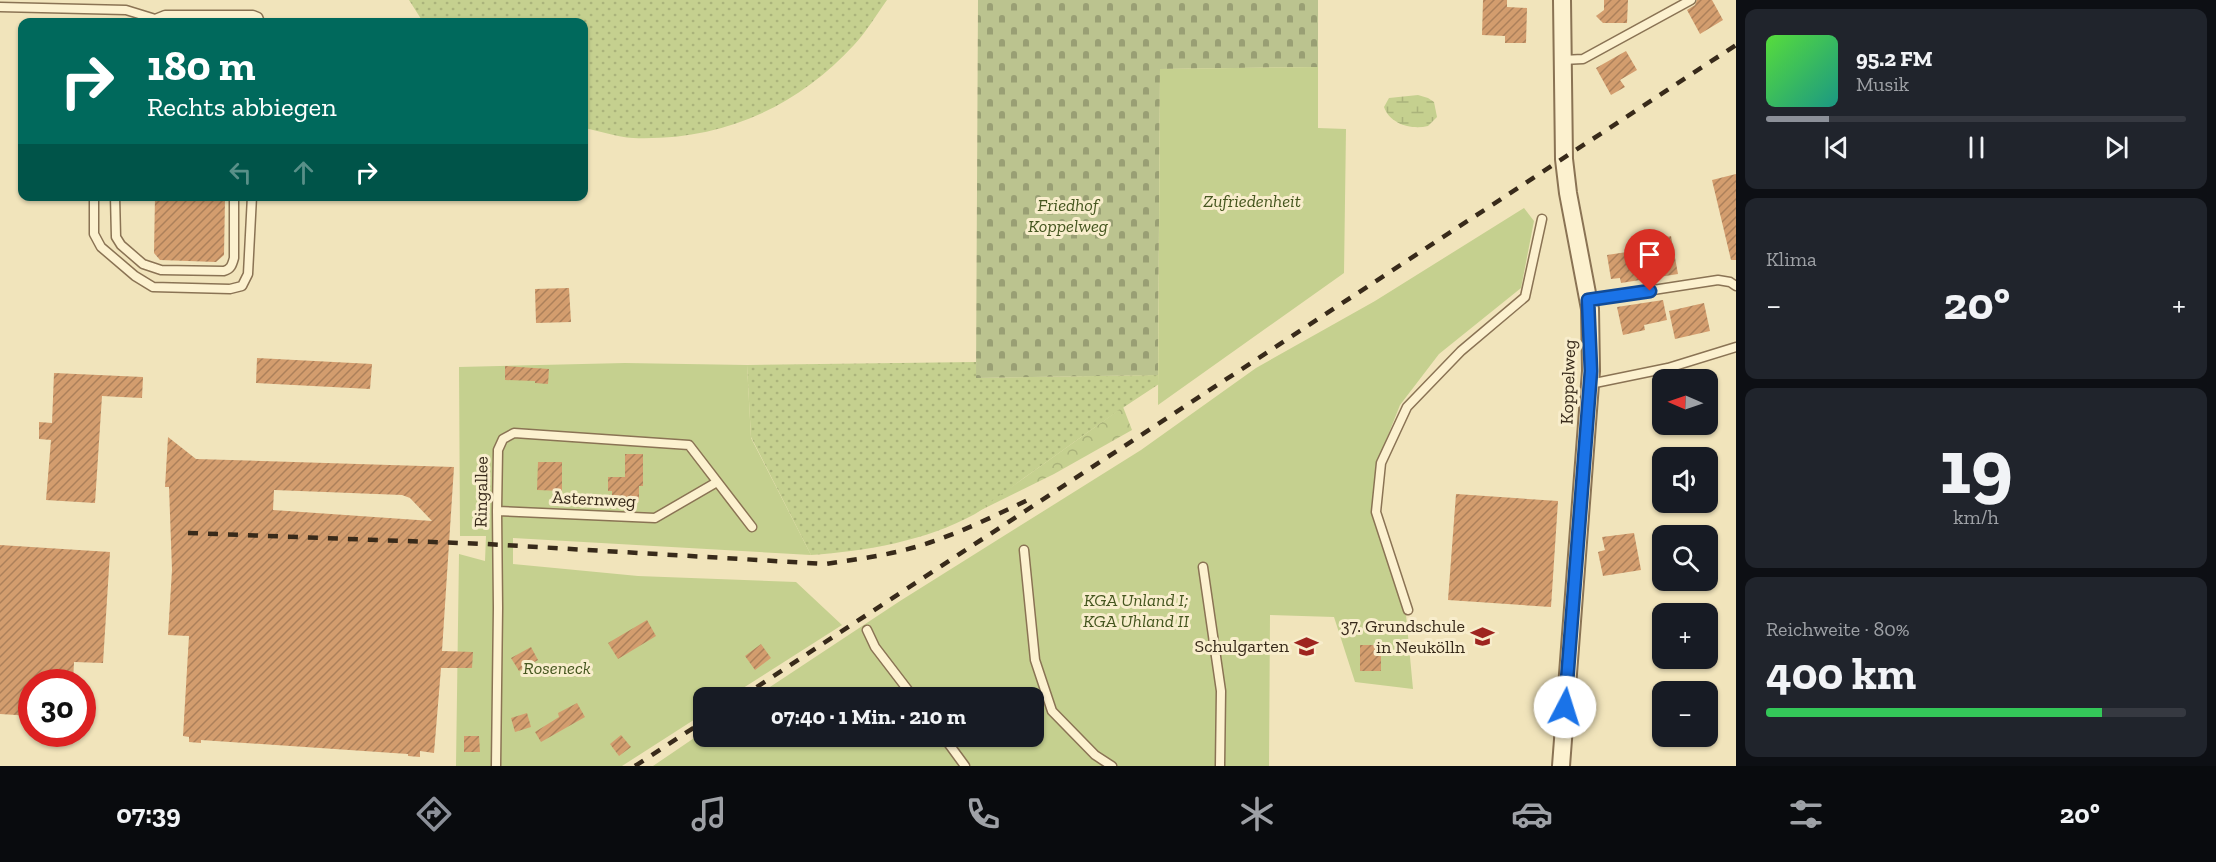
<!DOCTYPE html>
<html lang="de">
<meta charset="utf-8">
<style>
body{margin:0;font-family:"Zilla Slab",serif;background:#20242c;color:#f1f3f6;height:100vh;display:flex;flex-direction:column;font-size:22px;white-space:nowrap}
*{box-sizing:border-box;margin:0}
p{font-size:20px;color:#9ea1a6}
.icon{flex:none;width:33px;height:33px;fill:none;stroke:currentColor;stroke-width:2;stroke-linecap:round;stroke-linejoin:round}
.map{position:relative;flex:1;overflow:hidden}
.drawer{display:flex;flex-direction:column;gap:9px;padding:9px;background:#0d0f14;width:480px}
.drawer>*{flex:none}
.banner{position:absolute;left:18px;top:18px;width:570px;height:183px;border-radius:12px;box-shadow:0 2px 4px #0004;background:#00695c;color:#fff;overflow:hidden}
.needle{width:39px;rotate:272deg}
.fabs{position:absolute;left:1652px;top:369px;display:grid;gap:12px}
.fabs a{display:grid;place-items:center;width:66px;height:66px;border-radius:12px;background:#171b24;box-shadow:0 2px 4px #0004;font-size:30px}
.speed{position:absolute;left:18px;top:669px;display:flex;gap:12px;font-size:30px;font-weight:700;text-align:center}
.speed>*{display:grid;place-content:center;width:78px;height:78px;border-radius:50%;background:#171b24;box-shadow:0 2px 4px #0004;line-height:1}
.speed .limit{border:9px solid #d22;background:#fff;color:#111}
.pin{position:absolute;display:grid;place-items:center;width:51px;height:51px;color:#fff;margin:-62px -26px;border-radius:50% 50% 50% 0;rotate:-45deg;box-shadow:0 0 6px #0007}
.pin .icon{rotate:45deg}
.me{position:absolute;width:66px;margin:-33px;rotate:5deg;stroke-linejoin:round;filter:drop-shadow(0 0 4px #0008)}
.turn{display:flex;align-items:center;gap:21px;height:126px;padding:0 30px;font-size:27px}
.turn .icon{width:78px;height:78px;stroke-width:2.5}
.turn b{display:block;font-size:42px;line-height:51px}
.lanes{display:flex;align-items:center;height:57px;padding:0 30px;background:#0003;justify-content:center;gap:30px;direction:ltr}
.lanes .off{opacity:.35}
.big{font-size:45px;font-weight:700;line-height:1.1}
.drawer .card{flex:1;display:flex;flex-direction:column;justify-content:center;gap:9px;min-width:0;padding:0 21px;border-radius:12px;background:#20242c}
.drawer .dial{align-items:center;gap:0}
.dial b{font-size:78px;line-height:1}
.song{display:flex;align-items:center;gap:18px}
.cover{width:72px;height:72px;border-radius:9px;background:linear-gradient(135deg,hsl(110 70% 55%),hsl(170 70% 35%))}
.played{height:6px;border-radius:3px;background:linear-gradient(90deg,#8c9099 15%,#363941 15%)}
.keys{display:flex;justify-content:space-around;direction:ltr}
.heat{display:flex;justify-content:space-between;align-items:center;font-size:33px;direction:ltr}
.charge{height:9px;border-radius:4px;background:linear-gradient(90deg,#34c759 80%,#363941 0)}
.trip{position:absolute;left:693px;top:687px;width:351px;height:60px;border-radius:12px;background:#171b24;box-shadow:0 2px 4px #0004;font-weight:700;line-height:60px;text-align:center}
.tab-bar{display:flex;height:96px;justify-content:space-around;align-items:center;background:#090b0e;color:#9ea1a6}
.tab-bar .icon{width:42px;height:42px}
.tab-bar .selected{color:#8c9099}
.tab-bar b{font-size:27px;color:#f1f3f6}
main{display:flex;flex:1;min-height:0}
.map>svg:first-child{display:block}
</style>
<main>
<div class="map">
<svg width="1736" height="766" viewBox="0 0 1736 766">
<defs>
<pattern id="grass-dots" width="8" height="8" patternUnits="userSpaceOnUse" patternTransform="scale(1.5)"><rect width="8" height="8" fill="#c5d08f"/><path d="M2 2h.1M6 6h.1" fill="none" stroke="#aab37b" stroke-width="1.8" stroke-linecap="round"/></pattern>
<pattern id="forest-crowns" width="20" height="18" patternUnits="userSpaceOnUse" patternTransform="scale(1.5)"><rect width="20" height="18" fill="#c5d08f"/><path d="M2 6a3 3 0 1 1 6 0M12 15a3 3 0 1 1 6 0" fill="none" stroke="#aab37b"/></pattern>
<pattern id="wetland-marsh" width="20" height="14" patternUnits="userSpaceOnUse" patternTransform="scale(1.5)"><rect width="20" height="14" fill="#c5d08f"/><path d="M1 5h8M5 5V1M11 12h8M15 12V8" fill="none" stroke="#aab37b"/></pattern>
<pattern id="cemetery-stones" width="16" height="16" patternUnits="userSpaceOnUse" patternTransform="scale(1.5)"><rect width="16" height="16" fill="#bbc38f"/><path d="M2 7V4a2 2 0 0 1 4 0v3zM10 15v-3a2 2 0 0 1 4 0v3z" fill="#999f74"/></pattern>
<pattern id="building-hatch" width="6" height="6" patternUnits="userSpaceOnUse" patternTransform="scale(1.5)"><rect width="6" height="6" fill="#d39d6e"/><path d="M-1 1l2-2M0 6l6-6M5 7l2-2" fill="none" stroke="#ac805a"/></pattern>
</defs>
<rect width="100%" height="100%" fill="#f1e4bb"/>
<path fill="url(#grass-dots)" d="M 409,0 L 887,0 C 876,15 867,31 854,45 C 795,109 720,141 633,138 C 617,137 600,131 584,128 L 584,22 L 423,22 Z
M 976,362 L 977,378 L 1158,375 L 1159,384 C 1115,412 1073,443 1031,473 C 1012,486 994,502 975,514 C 926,541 866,551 811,555 L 751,437 L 747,365 Z"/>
<path fill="url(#forest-crowns)" d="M 1123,407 L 1132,430 L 1054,474 L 975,513 Z"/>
<path fill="url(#wetland-marsh)" d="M 1418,95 L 1428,98 L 1434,102 L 1437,117 L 1428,126 C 1411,130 1390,124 1384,107 L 1389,98 Z"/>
<path fill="url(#cemetery-stones)" d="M 978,0 L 1318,0 L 1318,67 L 1160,69 L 1158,375 L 976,378 Z"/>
<path fill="#c5d08f" d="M 1318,67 L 1318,128 L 1346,129 L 1344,273 L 1158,405 L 1160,69 Z
M 1524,208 L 1534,221 L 1521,288 L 1439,354 L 1400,405 L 1375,468 L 1377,521 L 1405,604 L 1413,689 L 1355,682 L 1334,617 L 1270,615 L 1269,766 L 653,766 L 703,732 L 704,736 L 1034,736 L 1034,698 L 755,697 L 900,601 L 1141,450 L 1256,368 L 1375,301 Z
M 625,363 L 747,365 L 751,438 L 811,555 L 513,538 L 513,564 L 638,576 L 796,582 L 842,625 L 729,697 L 704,698 L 703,714 L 622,766 L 456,766 L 459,554 L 485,561 L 486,536 L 460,536 L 459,367 Z"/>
<path fill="url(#building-hatch)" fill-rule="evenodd" d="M 1483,0 L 1507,0 L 1507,7 L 1527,8 L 1526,43 L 1505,43 L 1505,36 L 1482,35 Z
M 1604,0 L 1628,0 L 1627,23 L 1603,23 L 1596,16 L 1604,10 Z
M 1697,0 L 1712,0 L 1723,20 L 1700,34 L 1687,10 L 1695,5 Z
M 1626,51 L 1637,70 L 1620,80 L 1625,87 L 1611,95 L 1596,68 Z
M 1736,174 L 1736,260 L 1731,260 L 1712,180 Z
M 155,196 L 214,196 L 214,199 L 225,199 L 224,255 L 216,262 L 160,260 L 154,253 Z
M 1671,236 L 1678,274 L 1621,283 L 1620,278 L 1611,279 L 1607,255 L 1660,247 L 1658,239 Z
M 569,288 L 571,322 L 536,323 L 535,289 Z
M 1663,300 L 1667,320 L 1644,325 L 1645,330 L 1623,335 L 1617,307 Z
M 1704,303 L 1710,331 L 1675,339 L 1669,311 Z
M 257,358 L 372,364 L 370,389 L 256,383 Z
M 505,366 L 549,369 L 548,384 L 535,383 L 535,381 L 505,380 Z
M 54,373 L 143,377 L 142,398 L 102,396 L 95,503 L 46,500 L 51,440 L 39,439 L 39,422 L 52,423 Z
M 168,437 L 196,459 L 454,467 L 442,651 L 473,652 L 472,668 L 441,668 L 434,753 L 420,751 L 420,757 L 408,756 L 408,754 L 201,740 L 201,743 L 189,742 L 189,737 L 183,736 L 189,636 L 168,635 L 172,570 L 169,487 L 165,487 ZM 274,490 L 402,495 L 410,498 L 432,521 L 273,510 Z
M 625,454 L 643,454 L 643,486 L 639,486 L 639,501 L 612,499 L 612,491 L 608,491 L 608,477 L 625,477 Z
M 538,462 L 562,462 L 562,491 L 537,490 Z
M 1456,494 L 1558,501 L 1551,607 L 1448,600 Z
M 1634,533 L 1641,570 L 1603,576 L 1598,552 L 1605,550 L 1602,537 Z
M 0,545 L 110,552 L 103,663 L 74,662 L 73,682 L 32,682 L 32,716 L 0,714 Z
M 647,620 L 656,636 L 618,659 L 608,643 Z
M 761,644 L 771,658 L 755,670 L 745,656 Z
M 1360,645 L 1381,645 L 1381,671 L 1360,671 Z
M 531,647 L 538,660 L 519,671 L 511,658 Z
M 577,703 L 585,717 L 541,742 L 535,732 L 559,717 L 558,713 Z
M 527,713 L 531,727 L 515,732 L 511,718 Z
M 621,735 L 631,747 L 619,756 L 610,744 Z
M 464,736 L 479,736 L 480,752 L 464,752 Z"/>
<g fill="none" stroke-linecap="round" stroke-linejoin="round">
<defs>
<path id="lane" d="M 0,7 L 126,10 L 165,22 L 174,22
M 155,19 L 165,15 L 253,15 L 258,17 L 260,22
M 1562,60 L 1583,59 L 1691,0
M 94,196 L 94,234 L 101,247 L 135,276 L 153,287 L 230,289 L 242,286 L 248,274 L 252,196
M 115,196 L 116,237 L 121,245 L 143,264 L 161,270 L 224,271 C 231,269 232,265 234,258 L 234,196
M 1588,300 L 1718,280 L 1730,282 L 1736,286
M 1590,384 L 1668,368 L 1736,347
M 497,511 L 655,518 L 717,482
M 1024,550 L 1035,660 L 1052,711 L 1095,755 L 1112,766
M 1203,567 L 1221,691 L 1220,766
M 1408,610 L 1376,512 L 1381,463 L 1407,407 L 1461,351 L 1525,297 L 1542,219
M 867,630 L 875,647 L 914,698
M 943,736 L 965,766
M 496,766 L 498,608 L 497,511 L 498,450 L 503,439 L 514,433 L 689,445 L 752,527"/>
<path id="street" d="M 1561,766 L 1591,371 L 1590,309 L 1568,193 L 1564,159 L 1562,0"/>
</defs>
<use href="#lane" stroke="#8a7354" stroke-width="11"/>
<use href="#street" stroke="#8a7354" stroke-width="20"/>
<use href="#lane" stroke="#fcf1cf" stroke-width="8"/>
<use href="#street" stroke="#fcf1cf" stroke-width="16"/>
<path stroke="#382a1a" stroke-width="4.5" stroke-dasharray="10 10" stroke-linecap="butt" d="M 188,533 L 486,544 L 826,564 C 858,559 891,555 922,545 C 961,533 998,514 1034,497
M 740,698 L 1736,45
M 635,766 L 704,721"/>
</g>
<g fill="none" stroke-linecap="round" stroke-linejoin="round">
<defs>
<path id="route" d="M 1565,707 L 1591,371 L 1588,300 L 1650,291"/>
</defs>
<use href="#route" stroke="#114b97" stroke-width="15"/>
<use href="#route" stroke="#1a73e8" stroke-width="10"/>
</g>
<defs>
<symbol id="school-bare" viewBox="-9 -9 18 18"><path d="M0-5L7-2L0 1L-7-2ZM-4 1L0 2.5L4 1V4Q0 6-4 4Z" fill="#9e241f" stroke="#f8edcc" stroke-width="2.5" paint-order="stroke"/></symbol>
</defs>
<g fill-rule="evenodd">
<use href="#school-bare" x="1466" y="620" width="33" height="33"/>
<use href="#school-bare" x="1290" y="630" width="33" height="33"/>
</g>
<g text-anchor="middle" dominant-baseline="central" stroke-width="6" stroke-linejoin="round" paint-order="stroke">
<g font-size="18" font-style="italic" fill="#45561f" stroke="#f8edcc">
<text x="1252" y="201">Zufriedenheit</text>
<text x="1068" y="205">Friedhof<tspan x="1068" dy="21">Koppelweg</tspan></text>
<text x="1136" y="600">KGA Unland I;<tspan x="1136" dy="21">KGA Uhland II</tspan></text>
<text x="557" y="668">Roseneck</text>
</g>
<g font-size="18" fill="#382a1a" stroke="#f8edcc">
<text transform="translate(1568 382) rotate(-88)">Koppelweg</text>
<text transform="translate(481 492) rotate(-89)">Ringallee</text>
<text transform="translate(594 499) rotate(3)">Asternweg</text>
</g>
<g font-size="18" fill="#382a1a" stroke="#f8edcc" text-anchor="end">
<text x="1465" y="626">37. Grundschule<tspan x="1465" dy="21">in Neukölln</tspan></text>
<text x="1289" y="646">Schulgarten</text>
</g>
</g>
</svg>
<div class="fabs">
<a><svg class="needle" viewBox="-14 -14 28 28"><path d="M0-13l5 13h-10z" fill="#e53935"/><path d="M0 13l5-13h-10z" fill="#9ea1a6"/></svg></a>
<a><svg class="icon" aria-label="sound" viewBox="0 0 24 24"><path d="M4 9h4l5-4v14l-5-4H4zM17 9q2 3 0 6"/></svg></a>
<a><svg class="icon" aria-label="search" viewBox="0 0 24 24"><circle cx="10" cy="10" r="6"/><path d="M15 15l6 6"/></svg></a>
<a>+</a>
<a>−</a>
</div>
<div class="speed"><div class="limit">30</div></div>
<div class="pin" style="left:1650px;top:291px;background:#d93025"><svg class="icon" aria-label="arrive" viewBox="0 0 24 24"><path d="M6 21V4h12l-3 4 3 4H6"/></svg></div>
<svg class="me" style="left:1565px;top:707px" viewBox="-20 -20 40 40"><circle r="19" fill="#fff"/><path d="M0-13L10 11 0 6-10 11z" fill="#1a73e8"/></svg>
<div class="trip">07:40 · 1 Min. · 210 m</div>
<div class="banner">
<div class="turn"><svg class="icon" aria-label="right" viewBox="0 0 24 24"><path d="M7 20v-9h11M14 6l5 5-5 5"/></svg><div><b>180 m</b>Rechts abbiegen</div></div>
<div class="lanes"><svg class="icon off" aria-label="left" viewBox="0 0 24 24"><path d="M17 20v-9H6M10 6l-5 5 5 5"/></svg><svg class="icon off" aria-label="ahead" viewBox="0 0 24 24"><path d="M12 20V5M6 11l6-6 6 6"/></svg><svg class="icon" aria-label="right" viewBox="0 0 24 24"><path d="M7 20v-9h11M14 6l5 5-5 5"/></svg></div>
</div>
</div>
<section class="drawer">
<div class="card">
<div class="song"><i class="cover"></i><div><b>95.2 FM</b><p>Musik</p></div></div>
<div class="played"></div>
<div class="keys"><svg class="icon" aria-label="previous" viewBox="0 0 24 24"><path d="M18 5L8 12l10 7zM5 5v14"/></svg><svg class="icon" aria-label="pause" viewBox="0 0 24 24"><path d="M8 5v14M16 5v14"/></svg><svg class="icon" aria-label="next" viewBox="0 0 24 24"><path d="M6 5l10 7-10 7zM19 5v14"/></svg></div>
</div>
<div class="card"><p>Klima</p>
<div class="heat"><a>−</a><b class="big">20°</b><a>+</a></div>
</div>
<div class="card dial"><b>19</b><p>km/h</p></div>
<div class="card"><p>Reichweite · 80%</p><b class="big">400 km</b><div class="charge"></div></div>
</section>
</main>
<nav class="tab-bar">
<b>07:39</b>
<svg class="icon selected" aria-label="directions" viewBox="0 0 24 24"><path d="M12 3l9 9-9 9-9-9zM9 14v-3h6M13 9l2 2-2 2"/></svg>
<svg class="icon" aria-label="music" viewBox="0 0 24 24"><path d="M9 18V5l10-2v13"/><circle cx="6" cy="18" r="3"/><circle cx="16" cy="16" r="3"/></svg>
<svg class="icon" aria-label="phone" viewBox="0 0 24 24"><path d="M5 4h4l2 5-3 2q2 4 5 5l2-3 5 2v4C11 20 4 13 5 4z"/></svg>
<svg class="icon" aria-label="climate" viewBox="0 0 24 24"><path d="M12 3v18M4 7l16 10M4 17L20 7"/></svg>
<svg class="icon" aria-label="car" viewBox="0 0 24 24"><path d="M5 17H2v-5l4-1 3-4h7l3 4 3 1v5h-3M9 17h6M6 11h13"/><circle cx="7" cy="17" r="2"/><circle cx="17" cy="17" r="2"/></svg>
<svg class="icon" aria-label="filters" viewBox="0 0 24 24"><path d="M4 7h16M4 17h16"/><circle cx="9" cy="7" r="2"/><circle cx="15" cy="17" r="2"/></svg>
<b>20°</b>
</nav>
